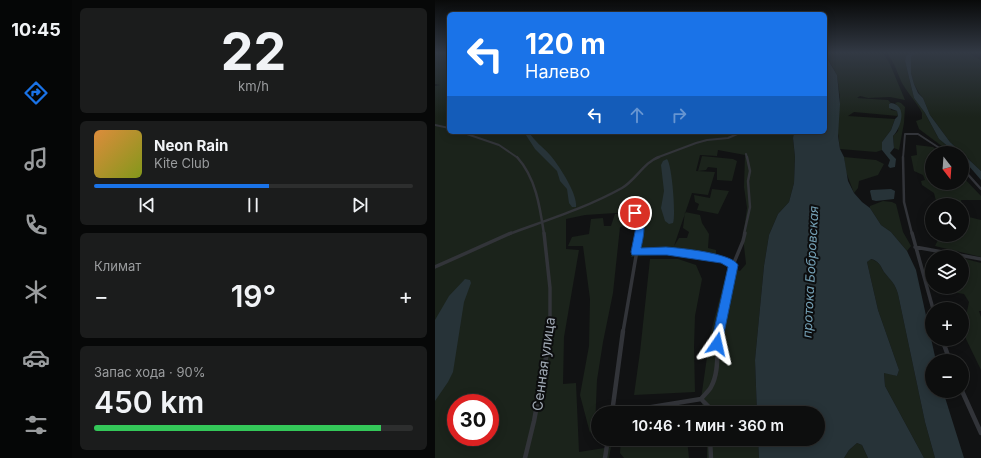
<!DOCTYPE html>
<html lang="ru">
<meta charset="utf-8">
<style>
body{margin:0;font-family:Inter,sans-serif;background:#1b1c1c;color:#f1f3f6;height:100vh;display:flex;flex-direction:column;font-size:15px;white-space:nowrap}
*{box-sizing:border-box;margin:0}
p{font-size:13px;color:#9a9c9e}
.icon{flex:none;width:22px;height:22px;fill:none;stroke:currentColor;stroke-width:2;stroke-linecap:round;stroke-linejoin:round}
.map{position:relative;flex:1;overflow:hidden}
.drawer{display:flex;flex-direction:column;gap:8px;padding:8px;background:#070808;width:363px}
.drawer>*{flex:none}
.top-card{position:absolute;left:12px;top:12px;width:380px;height:122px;border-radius:6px;box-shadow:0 2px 10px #0003,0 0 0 1px #2d2e2e;background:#1a73e8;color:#fff;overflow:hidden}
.needle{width:26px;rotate:163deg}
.buttons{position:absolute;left:490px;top:146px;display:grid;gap:8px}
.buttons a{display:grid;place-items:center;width:44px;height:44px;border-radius:50%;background:#0d0e0e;box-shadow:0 2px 10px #0003,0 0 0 1px #2d2e2e;font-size:20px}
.speed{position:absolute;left:12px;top:394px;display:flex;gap:8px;font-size:20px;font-weight:700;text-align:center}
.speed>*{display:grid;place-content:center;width:52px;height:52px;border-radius:50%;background:#0d0e0e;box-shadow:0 2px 10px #0003,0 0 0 1px #2d2e2e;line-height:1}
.speed .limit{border:6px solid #d22;background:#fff;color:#111}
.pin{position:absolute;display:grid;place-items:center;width:34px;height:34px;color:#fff;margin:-17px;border:2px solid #fff;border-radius:50%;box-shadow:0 1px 4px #0007}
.me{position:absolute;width:44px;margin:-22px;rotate:11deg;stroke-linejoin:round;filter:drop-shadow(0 0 3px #0008)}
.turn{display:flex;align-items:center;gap:14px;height:84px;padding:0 12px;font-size:18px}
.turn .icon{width:52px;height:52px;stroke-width:2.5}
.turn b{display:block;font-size:28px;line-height:34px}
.lanes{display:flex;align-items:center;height:38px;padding:0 12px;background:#0003;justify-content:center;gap:20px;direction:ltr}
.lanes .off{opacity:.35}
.big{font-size:30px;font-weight:600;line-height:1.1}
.drawer .card{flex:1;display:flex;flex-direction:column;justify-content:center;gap:6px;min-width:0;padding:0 14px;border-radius:6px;background:#1b1c1c}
.drawer .dial{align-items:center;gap:0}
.dial b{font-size:52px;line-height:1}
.song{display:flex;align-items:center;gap:12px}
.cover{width:48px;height:48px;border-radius:6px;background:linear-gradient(135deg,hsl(30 70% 55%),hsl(70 70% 35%))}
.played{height:4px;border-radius:2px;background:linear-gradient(90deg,#1a73e8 55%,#2d2e2e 55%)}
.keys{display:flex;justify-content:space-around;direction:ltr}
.heat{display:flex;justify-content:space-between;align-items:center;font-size:22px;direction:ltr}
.charge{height:6px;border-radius:3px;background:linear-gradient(90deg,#34c759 90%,#2d2e2e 0)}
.trip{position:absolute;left:156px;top:406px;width:234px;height:40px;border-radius:20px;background:#0d0e0e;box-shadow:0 2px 10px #0003,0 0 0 1px #2d2e2e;font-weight:600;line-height:40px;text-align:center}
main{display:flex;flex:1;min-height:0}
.dock{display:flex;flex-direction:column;width:72px;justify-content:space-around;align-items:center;background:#050606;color:#9a9c9e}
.dock .icon{width:28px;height:28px}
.dock .selected{color:#1a73e8}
.dock b{font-size:18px;color:#f1f3f6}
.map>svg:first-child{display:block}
</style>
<main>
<nav class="dock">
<b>10:45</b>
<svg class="icon selected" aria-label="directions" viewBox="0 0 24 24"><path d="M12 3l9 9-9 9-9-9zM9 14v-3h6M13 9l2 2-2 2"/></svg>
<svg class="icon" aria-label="music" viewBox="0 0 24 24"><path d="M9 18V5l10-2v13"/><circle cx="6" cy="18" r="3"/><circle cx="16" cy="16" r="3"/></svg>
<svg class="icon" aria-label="phone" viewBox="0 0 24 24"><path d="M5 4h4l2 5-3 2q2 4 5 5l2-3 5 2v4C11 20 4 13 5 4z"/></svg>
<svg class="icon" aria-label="climate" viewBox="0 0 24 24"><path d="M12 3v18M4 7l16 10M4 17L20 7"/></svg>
<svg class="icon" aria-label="car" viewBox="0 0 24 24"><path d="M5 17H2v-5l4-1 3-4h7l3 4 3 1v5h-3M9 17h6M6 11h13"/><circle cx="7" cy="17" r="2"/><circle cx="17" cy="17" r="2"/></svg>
<svg class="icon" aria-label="filters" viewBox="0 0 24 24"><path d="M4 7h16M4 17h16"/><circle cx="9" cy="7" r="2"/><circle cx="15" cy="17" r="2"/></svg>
</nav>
<section class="drawer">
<div class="card dial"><b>22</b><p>km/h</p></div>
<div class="card">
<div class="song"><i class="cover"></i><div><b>Neon Rain</b><p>Kite Club</p></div></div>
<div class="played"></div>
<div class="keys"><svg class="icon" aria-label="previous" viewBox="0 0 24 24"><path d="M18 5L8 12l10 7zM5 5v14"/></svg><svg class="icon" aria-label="pause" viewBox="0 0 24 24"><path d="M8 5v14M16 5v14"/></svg><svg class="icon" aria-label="next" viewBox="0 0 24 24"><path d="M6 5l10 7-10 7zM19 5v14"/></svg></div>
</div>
<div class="card"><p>Климат</p>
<div class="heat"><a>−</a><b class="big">19°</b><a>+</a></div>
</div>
<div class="card"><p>Запас хода · 90%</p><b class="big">450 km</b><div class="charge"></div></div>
</section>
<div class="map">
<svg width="546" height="458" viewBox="0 0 546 458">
<rect width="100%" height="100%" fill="#111213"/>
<path fill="#1b231b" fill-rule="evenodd" d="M 0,53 L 14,53 L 14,132 L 359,132 L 358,138 L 360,157 L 359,183 L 354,202 L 343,214 L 334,235 L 329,266 L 320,360 L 322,413 L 269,413 L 266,399 L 275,336 L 293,266 L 305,271 L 311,264 L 308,237 L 312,208 L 309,187 L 310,155 L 283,150 L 282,156 L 265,155 L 261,171 L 280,172 L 273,195 L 257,193 L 239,246 L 244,238 L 252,238 L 254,232 L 248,228 L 250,212 L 265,215 L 267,223 L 274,234 L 273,248 L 281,250 L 281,257 L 238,249 L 236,254 L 196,257 L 202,224 L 196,212 L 150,215 L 131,219 L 131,249 L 144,250 L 129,337 L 128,384 L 141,383 L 144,452 L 176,447 L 174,458 L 0,458 L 0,86 L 5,85 L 0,84 ZM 21,403 L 55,403 L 55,437 L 21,437 Z
M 390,53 L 448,53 L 455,64 L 470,100 L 455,97 L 433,98 L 425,96 L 422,98 L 453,100 L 456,103 L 454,104 L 456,110 L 462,111 L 463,116 L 419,112 L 413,116 L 460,119 L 456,130 L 447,142 L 447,150 L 441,152 L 405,149 L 402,126 L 405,98 L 402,75 Z
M 452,53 L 475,53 L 471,56 L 470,61 L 479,98 L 490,113 L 504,139 L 521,153 L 516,153 L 484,129 L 481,121 L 487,119 C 487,117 487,115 487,113 C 484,105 470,90 466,81 C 462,72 459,62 452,53 Z
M 481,53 L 532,53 L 546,60 L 546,171 L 515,142 L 495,115 L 488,98 L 484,93 L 479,84 L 476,73 L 476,57 Z
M 463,102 L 466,103 L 470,107 L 469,123 L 464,150 L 459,148 L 458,136 L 463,131 L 465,109 L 460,103 Z
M 481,145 L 498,147 L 505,153 L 497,153 L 497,183 L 527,183 L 527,176 L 546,196 L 546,200 L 526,200 L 527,205 L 502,205 L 499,193 L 487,185 L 486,181 L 490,180 L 488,175 L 479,171 L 476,156 L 482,155 Z
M 267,156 L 298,159 L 302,161 L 297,181 L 282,180 L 282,168 L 273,167 L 271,170 L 263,171 Z
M 409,157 L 441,160 L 449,164 L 443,175 L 424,181 L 423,188 L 419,193 L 411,172 Z
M 277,189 L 294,191 L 283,214 L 262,210 L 264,204 L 260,202 L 259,195 L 275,198 Z
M 448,201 L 457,202 L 461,204 L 468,232 L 476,246 L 472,251 L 456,232 L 446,225 L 435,208 L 435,206 Z
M 527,206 L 530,216 L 546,220 L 546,257 L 500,246 L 503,240 L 501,235 L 527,235 Z
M 180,214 L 194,214 L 196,224 L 185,227 L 178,293 L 168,342 L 162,380 L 160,427 L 155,433 L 145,395 L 154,346 L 155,299 L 148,246 L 133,246 L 137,237 L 154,234 L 156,219 L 168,218 L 169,226 L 176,226 Z
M 527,258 L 546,263 L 546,311 L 544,311 L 546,317 L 546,370 L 531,339 L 527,322 L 531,316 L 534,302 L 529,294 L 517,292 L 514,287 L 527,287 Z
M 215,259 L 243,259 L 261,265 L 267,279 L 260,316 L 259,347 L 260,392 L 199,395 L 205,352 Z
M 435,259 C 444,261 445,265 449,272 C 456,281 460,283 463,294 L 490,422 L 500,458 L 489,458 L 450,386 L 449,372 L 462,376 L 464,370 L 443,310 L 432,262 Z
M 186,439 L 252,439 L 254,458 L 189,458 L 185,453 Z
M 272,439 L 323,439 L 324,458 L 272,458 Z
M 422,443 L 427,445 L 433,458 L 409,458 L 414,450 Z"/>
<path fill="#273338" d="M 475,53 L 481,53 L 476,57 L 476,73 L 479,84 L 483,93 L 488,98 L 495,115 L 515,142 L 546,171 L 546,180 L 527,158 L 527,153 L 521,153 L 504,139 L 490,113 L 479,98 L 470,61 L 471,56 Z
M 390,55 L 402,75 L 405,104 L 403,136 L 405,149 L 409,157 L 413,181 L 419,193 L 427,202 L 435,208 L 446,225 L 456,232 L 472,251 L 481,270 L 501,361 L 497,361 L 497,391 L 508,391 L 529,458 L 500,458 L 490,422 L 463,294 C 460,283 456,281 449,272 C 445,265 444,261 436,259 L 432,262 L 443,310 L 464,370 L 462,376 L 449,373 L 450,386 L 489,458 L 433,458 L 427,445 L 422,443 L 414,450 L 409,458 L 324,458 L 323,439 L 383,439 L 383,413 L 322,413 L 320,360 L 329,266 L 334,235 L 343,214 L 354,202 L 359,183 L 360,157 L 358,138 L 359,132 L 390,132 Z
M 456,103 C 473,105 466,128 458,136 L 459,148 L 455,153 L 461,159 L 460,167 L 455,168 L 453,166 L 455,160 L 447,150 L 447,142 L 456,130 L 460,119 L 463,116 L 462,111 L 454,108 L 454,104 Z
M 89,132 L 94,132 C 99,141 108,147 115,155 C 123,164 143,194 141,207 L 137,207 L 134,203 L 132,189 L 125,181 L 122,171 L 100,149 Z
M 232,159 C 237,165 241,215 238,223 L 234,224 L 230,221 L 226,208 L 229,191 L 226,165 L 228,161 Z
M 456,189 L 460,191 L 459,199 L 441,201 L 437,200 L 435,191 L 436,190 Z
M 30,279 L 35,280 L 36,283 L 29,302 L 18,372 L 13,382 L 0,401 L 0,320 L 14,296 Z"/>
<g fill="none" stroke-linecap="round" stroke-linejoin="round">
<path stroke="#323439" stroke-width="2" d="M 0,125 L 14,128
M 26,132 L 64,145 L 83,158
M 311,154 L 312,158
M 221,158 L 261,143 L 272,140 L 293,138 L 307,132
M 468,158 L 470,134 L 483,134 L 512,153"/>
<path stroke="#323439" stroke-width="2.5" d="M 82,157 C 101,178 105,207 109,234
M 468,157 L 469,202 L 477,234
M 527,168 L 546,189
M 201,213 L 204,221 L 205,234
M 74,234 C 112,220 151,208 187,188 C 201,180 209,162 224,157
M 309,234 L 315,207 L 313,181 L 315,171 L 312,157"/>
<path stroke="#323439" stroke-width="3.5" d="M 109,233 L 115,288 L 115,332
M 477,233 L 498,309
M 480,247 L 546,259
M 201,252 C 234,251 267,251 298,265
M 0,267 L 76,233
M 188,332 L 205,233
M 284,332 L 298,265 L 308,241 L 310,233"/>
<path stroke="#323439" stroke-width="4.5" d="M 507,339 L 515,361
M 527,391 L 546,433
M 177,413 L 188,331
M 180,413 L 266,399
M 276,413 L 273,406 L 266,399 C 269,395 274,391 276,387 C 285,371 281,349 284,331
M 275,439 L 276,458
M 90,458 L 99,421 L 116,331
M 170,458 L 173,439"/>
</g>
<linearGradient id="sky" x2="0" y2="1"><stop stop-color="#090a0a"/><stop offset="0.45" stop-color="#323944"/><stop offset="1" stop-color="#323944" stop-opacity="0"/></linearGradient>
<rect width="546" height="117" fill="url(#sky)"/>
<path fill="#1a73e8" stroke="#114b97" d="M 200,210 C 214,214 208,239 206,248 C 214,248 223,247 231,247 C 245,248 297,253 303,265 L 286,348 L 282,350 L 277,348 L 276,344 L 293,267 L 286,263 L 232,255 L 197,255 L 196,252 L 201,227 L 196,213 Z"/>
<g text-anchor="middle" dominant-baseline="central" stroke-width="4" stroke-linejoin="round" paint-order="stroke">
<g font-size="13" font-style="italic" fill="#74a0b5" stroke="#0c0d0e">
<text transform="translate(375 272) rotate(-87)">протока Бобровская</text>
</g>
<g font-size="14" fill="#a1aab5" stroke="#0c0d0e">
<text transform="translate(108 364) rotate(-82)">Сенная улица</text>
</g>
</g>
</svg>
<div class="buttons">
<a><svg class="needle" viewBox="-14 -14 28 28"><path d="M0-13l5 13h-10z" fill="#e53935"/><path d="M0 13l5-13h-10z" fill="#9a9c9e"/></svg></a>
<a><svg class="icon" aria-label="search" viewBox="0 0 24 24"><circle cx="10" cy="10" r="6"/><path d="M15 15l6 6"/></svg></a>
<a><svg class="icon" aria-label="layers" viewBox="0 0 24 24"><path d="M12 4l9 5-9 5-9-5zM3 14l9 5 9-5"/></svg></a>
<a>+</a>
<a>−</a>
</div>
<div class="speed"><div class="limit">30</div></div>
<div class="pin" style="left:200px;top:213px;background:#d93025"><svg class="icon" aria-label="arrive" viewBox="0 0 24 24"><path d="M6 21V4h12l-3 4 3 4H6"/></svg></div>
<svg class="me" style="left:282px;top:344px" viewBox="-20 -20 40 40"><path d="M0-17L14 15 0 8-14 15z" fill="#1a73e8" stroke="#fff" stroke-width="4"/></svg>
<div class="trip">10:46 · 1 мин · 360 m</div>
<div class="top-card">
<div class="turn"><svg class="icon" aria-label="left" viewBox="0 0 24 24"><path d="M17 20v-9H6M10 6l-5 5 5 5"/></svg><div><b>120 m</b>Налево</div></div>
<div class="lanes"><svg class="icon" aria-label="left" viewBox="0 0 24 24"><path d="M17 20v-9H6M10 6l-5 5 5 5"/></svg><svg class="icon off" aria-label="ahead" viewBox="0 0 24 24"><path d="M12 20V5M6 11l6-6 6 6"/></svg><svg class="icon off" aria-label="right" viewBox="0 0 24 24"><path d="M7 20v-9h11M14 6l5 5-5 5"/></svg></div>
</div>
</div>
</main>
